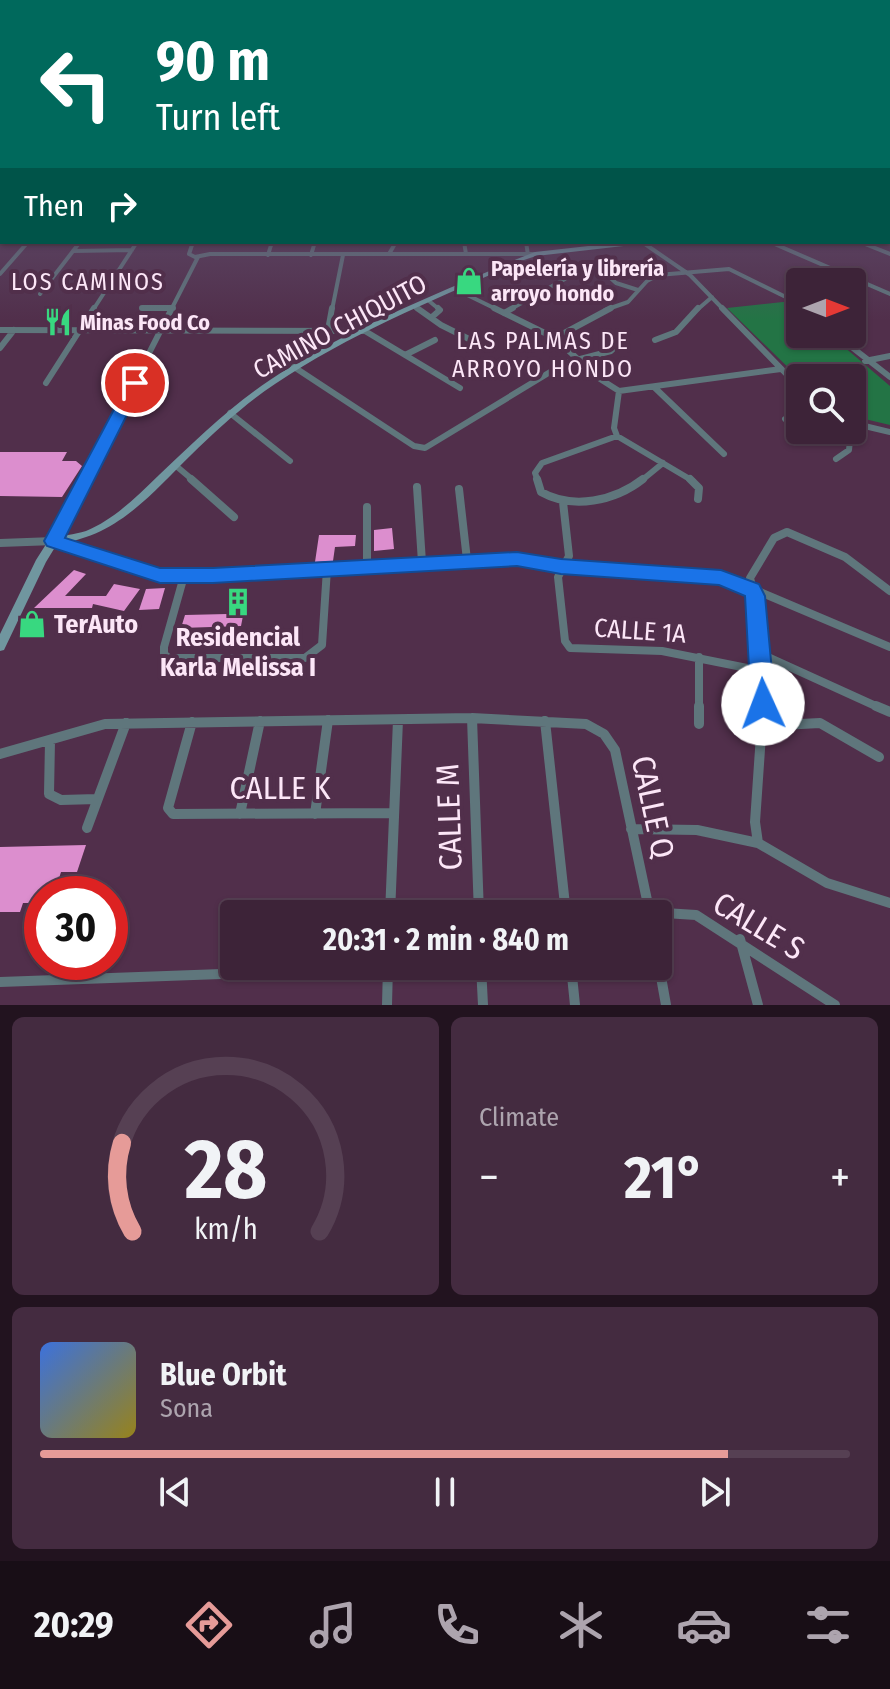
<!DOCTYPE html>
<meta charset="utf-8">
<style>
body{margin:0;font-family:"Fira Sans Condensed",sans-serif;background:#442b40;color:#f1f3f6;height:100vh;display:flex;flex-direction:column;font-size:30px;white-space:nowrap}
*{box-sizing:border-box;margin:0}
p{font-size:26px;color:#ada4ae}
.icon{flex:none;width:44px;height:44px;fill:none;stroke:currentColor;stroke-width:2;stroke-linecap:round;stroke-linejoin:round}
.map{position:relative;height:1005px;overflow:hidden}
.sheet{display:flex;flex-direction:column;gap:12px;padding:12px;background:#22131f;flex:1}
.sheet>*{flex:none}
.hud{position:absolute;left:0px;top:0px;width:890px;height:244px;box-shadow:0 2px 6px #0004,0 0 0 2px #564053;background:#00695c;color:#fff;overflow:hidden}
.needle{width:52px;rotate:90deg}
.controls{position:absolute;left:786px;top:268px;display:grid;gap:16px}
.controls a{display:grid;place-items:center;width:80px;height:80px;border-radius:8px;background:#3d2338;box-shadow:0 2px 6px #0004,0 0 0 2px #564053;font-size:40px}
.speed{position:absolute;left:24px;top:876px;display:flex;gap:16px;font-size:40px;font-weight:700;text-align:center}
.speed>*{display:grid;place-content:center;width:104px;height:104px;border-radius:50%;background:#3d2338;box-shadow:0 2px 6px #0004,0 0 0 2px #564053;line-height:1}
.speed .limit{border:12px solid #d22;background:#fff;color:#111}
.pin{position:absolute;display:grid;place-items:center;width:68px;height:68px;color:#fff;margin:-34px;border:4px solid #fff;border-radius:50%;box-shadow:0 2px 8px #0007}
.me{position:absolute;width:88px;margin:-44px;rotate:358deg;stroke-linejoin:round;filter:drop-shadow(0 0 6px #0008)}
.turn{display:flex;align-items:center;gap:28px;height:168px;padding:0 24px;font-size:36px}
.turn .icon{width:104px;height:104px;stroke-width:2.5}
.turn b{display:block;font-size:56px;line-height:68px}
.then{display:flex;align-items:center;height:76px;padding:0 24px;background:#0003;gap:16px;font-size:30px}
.big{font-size:60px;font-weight:700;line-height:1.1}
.sheet .card{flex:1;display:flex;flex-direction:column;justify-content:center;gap:12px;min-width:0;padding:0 28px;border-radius:12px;background:#442b40}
.sheet .dial{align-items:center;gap:0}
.dial svg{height:208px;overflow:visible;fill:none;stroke:#564053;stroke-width:7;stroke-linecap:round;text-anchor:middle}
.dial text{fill:#f1f3f6;stroke:none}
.song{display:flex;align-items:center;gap:24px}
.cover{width:96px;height:96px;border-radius:12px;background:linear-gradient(135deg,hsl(220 70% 55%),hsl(50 70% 35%))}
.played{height:8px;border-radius:4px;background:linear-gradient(90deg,#e69b98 85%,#564053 85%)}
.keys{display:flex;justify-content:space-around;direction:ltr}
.heat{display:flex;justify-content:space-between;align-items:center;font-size:44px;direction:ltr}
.sheet .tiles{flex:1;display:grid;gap:12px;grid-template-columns:1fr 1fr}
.card:last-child{grid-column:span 2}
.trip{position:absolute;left:220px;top:900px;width:452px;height:80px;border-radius:8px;background:#3d2338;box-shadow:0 2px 6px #0004,0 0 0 2px #564053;font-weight:700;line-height:80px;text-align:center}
.menu{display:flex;height:128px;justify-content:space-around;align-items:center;background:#180e16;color:#ada4ae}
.menu .icon{width:56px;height:56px}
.menu .on{color:#e69b98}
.menu b{font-size:36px;color:#f1f3f6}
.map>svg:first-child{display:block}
</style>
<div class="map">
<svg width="890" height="1005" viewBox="0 0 890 1005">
<rect width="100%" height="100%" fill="#512f4b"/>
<path fill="#237445" d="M 792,301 L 800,308 L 800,334 L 829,334 L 890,386 L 890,425 L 852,416 L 852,378 L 800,379 L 727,308 Z"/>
<path fill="#dc8ece" d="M 0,452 L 67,452 L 62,461 L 76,461 L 82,466 L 62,497 L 0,496 Z
M 392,528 L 394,549 L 374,551 L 374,530 Z
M 319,535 L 356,535 L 355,546 L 335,547 L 333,561 L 315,562 Z
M 74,570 L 86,574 L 65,596 L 106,596 L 114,584 L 140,589 L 124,611 L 93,604 L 92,608 L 34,608 Z
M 165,588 L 159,609 L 139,610 L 146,589 Z
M 232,590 L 248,590 L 241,626 L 181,628 L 185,615 L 227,614 Z
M 86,845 L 77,872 L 61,872 L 54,894 L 42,894 L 42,903 L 23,903 L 20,912 L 0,912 L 0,847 Z"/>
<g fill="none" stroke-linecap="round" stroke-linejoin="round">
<path stroke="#5f767c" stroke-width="4" d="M 193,242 L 189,254 L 195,257 L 210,254 L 535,254
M 464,242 L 466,254
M 526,242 L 528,255
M 642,242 L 690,275 L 724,310
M 770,242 L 890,294
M 860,242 L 890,254
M 73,251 L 132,250
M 389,254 L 396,242
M 268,255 L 272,242
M 311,255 L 315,242
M 0,274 L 28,242
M 606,274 L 616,283 L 638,290
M 455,289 L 498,310
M 40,294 L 80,242
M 429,301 L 440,310
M 416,307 L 420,310
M 142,308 L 173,308
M 93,310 L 137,242
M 171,310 L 198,257
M 332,310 L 343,255
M 509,310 L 565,279
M 605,310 L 628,302 L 647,281 L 658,275 L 729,269 L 800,304
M 697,310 L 712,297"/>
<path stroke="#5f767c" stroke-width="6" d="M 142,308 L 173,308
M 417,308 L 441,325 L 485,347
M 494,308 L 555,338 L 597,377 L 619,391 L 614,428 L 617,436 L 693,481
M 722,308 L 800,388
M 504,313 L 513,308
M 432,317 L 440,310 L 438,308
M 0,330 L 365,331 L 460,388
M 328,330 L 332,308
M 835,334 L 890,377
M 555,338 L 611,308
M 655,340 L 676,332 L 698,308
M 0,348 L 14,330
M 405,355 L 435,340
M 865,361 L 890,356
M 294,367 L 414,446 L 425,448 L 565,363 L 611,351 L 618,344
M 46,383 L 94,308
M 654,387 L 724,454
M 619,391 L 781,369
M 230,413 L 290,461
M 785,419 L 800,413
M 852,423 L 890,432
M 836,459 L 849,450 L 851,430
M 175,465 L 194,481
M 84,481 L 172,308
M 538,481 L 535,473 L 542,463 L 617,436
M 641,481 L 663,463"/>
<path stroke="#5f767c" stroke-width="8" d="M 191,479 L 234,517
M 537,479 L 541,492 C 573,510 615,501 643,479
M 690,479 L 699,488 L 698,499
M 417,487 L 422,562
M 459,489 L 467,560
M 563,502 L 569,556 L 558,577 L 565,641 L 570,648 L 662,651 L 762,671
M 367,507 L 367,566
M 54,541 L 85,479
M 0,543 L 54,541 L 160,576 L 213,576 L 500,559 L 648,574 L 701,575 L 734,581 L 890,647
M 184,576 L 164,647 L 164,654 L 169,658 L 305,658 L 322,645 L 327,569
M 761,654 L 880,708
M 699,657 L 699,708
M 763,708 L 757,606 L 750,578 L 774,538 L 787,532 L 845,557 L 890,591"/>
<path stroke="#5f767c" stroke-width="10" d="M 699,706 L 699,724
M 876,706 L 890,712
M 472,718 L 479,914
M 545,721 L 566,914
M 192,722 L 168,808 L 173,814 L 393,813
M 762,726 L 820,723 L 879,757
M 50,741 L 49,794 L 61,800 L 97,799
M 0,754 L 105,724 L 472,718 L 586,724 L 604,734 L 615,750 L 650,914
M 240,814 L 260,721
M 315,814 L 328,720
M 87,828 L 126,723
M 631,829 L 697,830 L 758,843 L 827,883 L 890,903
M 758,843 L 755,822 L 763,706
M 649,912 L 696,915 L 835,1005
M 390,914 L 398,720
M 740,939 L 758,1005
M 658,960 L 666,1005
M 481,966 L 483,1005
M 571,966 L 575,1005
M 0,982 L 388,968
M 387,1005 L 388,966"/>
<path fill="#70969f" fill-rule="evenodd" d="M 624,242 L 644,242 L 641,244 L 536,256 L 521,261 C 438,299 352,332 275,384 C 245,404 218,429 191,455 C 150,495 118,536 57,544 L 46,562 L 4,650 L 0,651 L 0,634 L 36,560 L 50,538 C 62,535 74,535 86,531 C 115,519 137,496 159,475 C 194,442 229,407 270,380 C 347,329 433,296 517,259 L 535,252 Z"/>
</g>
<linearGradient id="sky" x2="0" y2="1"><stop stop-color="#2d1a29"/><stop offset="0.56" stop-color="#5f4d6c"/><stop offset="1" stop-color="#5f4d6c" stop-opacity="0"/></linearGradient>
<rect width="890" height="320" fill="url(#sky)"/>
<path fill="#1a73e8" stroke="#114b97" stroke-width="2" d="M 135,378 L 143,383 L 65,538 L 160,568 L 213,568 L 517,552 L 561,559 L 721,570 L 759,584 L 765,596 L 775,704 L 771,711 L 763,714 L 755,711 L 751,704 L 745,596 L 719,585 L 561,574 L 517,566 L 213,583 L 160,583 L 47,546 L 44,541 L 128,383 Z"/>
<defs>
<symbol id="shop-bare" viewBox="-9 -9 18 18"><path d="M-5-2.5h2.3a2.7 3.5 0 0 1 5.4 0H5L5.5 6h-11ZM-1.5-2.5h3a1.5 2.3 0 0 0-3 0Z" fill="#38d880" stroke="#512f4b" stroke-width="2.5" paint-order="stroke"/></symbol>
<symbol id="restaurant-bare" viewBox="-9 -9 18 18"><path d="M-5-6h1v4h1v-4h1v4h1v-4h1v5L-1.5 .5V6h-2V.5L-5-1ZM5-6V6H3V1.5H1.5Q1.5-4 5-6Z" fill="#38d880" stroke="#512f4b" stroke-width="2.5" paint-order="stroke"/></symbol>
<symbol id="building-bare" viewBox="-9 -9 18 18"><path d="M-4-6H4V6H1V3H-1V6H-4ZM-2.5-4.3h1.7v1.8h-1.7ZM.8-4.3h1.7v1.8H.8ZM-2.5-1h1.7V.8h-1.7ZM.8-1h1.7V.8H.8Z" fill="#38d880" stroke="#512f4b" stroke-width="2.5" paint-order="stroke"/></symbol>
</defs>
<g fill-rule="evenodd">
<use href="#shop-bare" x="449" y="261" width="40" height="40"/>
<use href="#restaurant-bare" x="38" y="302" width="40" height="40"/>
<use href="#building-bare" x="218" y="582" width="40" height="40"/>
<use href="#shop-bare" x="12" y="604" width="40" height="40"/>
</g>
<g text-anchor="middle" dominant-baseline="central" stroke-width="8" stroke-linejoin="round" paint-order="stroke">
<g font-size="22" font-weight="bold" fill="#fce6f7" stroke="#512f4b" text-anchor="start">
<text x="491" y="268">Papelería y librería<tspan x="491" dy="25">arroyo hondo</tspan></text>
<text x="80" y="322">Minas Food Co</text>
</g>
<g font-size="24" letter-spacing="2" fill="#fce6f7" stroke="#512f4b">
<text x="88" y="282">LOS CAMINOS</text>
<text x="543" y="341">LAS PALMAS DE<tspan x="543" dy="28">ARROYO HONDO</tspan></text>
</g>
<g font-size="26" fill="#fce6f7" stroke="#512f4b">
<text transform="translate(340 327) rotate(-28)">CAMINO CHIQUITO</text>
<text transform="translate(640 631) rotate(4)">CALLE 1A</text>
</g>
<g font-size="26" font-weight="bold" fill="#fce6f7" stroke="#512f4b" text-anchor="start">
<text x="54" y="624">TerAuto</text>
<text x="238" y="637" text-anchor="middle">Residencial<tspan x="238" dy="30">Karla Melissa I</tspan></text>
</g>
<g font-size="32" fill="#fce6f7" stroke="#512f4b">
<text x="280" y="788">CALLE K</text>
<text transform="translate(653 807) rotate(78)">CALLE Q</text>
<text transform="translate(449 817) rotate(-92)">CALLE M</text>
<text transform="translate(759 926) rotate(31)">CALLE S</text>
</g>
</g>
</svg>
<div class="controls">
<a><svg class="needle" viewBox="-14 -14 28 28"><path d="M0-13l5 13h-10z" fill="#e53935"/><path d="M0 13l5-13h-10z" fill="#ada4ae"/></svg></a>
<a><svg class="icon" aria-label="search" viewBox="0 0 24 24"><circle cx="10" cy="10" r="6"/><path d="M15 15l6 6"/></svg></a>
</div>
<div class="speed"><div class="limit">30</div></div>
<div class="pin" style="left:135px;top:383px;background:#d93025"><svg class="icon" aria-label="arrive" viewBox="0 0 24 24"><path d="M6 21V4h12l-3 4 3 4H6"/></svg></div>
<svg class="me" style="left:763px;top:704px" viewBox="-20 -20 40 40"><circle r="19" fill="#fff"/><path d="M0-13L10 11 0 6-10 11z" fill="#1a73e8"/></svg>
<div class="trip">20:31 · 2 min · 840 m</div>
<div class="hud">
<div class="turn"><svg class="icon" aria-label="left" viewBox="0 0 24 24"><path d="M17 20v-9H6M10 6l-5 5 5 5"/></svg><div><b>90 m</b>Turn left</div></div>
<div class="then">Then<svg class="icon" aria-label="right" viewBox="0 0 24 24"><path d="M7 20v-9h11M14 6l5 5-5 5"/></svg></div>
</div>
</div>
<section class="sheet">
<div class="tiles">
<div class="card dial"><svg viewBox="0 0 100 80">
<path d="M14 69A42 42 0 1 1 86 69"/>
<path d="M14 69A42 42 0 0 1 10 35" stroke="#e69b98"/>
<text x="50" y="56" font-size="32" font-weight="700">28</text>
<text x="50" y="72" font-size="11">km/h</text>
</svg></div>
<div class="card"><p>Climate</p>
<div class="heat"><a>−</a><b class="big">21°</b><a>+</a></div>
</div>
<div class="card">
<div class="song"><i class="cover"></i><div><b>Blue Orbit</b><p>Sona</p></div></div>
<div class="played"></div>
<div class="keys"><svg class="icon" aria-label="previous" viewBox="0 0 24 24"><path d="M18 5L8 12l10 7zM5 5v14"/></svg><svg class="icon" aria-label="pause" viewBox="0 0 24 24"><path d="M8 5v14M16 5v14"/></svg><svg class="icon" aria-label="next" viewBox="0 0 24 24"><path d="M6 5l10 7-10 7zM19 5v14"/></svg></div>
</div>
</div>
</section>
<nav class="menu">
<b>20:29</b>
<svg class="icon on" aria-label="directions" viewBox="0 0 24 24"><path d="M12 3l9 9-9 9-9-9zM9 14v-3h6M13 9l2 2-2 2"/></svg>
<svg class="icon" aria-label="music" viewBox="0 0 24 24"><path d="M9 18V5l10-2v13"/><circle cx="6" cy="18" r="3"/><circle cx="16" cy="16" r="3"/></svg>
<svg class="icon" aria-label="phone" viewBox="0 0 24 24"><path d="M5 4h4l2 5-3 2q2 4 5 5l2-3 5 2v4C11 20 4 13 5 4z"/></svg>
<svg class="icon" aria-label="climate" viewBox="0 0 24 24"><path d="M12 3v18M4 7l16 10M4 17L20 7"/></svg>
<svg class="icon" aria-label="car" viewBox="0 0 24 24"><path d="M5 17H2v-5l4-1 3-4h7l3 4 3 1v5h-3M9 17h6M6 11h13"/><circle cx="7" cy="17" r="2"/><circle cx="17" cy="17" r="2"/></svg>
<svg class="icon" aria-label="filters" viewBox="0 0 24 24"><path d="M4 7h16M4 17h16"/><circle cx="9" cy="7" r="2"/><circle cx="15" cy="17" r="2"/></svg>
</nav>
